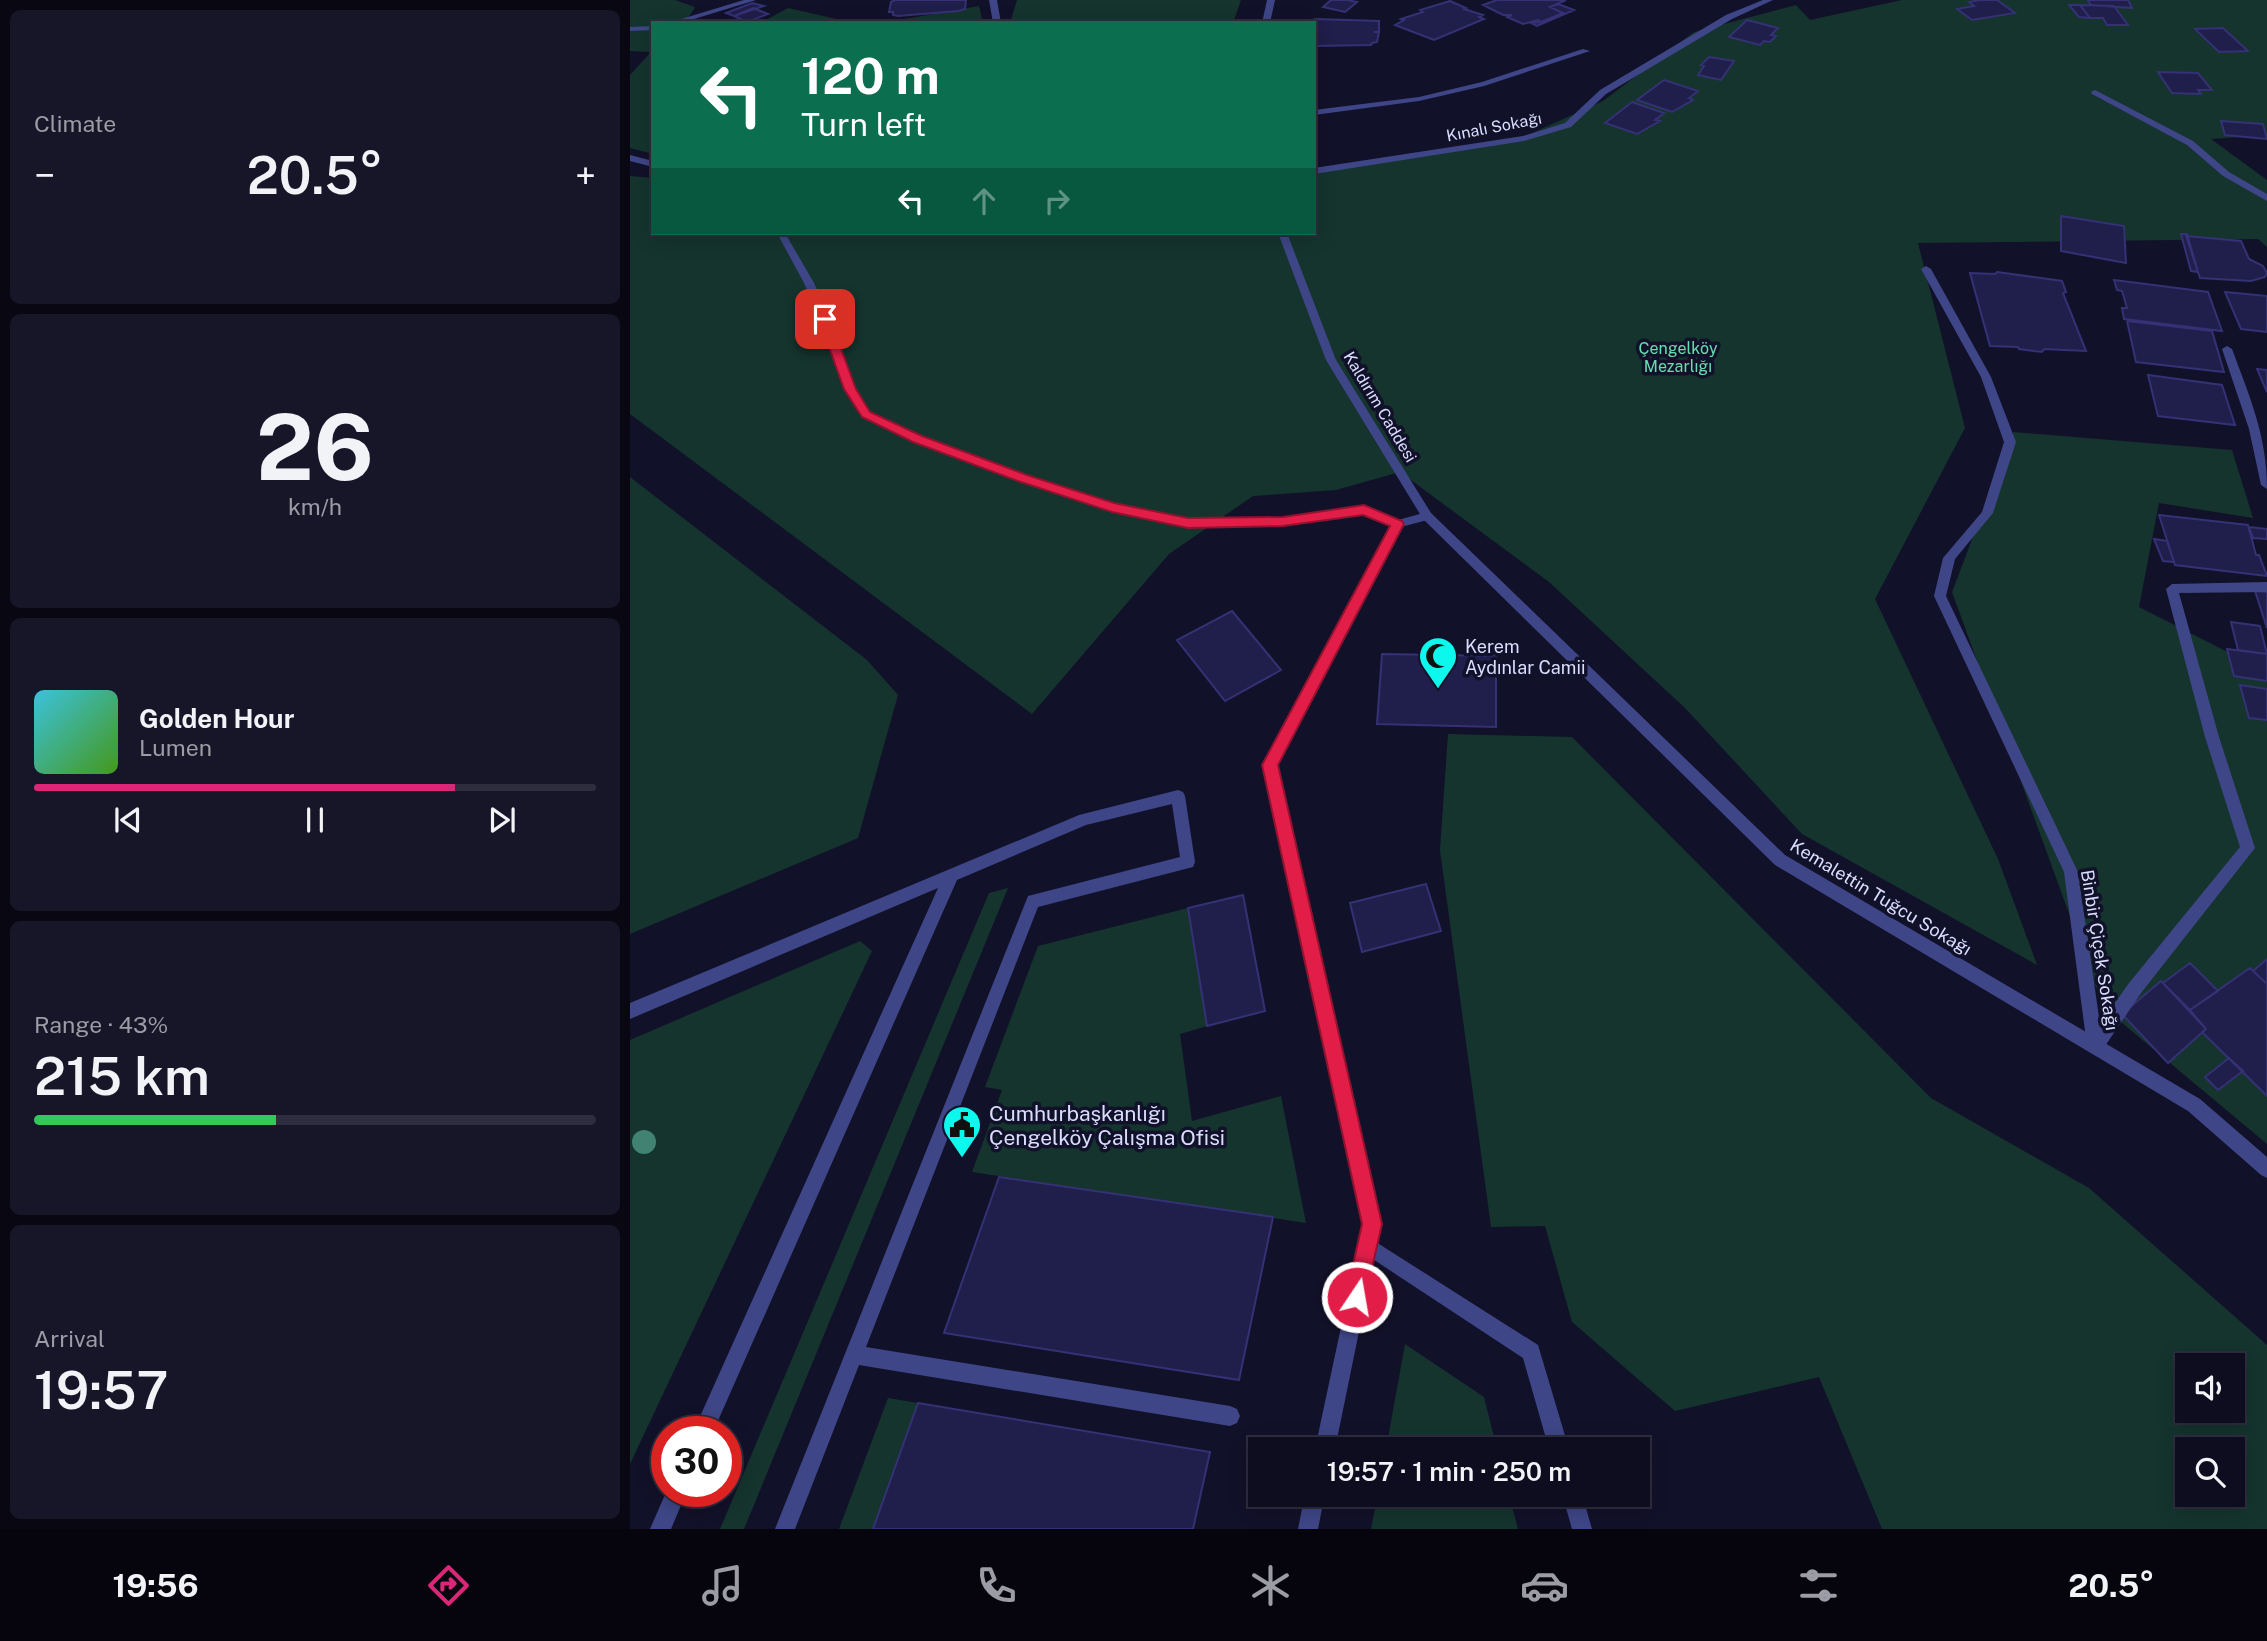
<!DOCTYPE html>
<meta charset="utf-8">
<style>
body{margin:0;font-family:"Public Sans",sans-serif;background:#171629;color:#f1f3f6;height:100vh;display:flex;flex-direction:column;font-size:26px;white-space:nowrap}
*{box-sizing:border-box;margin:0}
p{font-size:23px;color:#9b9ca5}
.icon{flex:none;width:38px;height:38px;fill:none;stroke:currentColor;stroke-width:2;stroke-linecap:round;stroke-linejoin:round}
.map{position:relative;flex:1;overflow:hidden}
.sheet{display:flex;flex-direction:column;gap:10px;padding:10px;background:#080712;width:630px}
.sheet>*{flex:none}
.hud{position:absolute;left:21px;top:21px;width:665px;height:214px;border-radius:0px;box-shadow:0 4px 18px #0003,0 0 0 2px #2e2d3e;background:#0b6e4f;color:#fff;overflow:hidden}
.buttons{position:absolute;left:1545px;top:1353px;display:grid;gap:14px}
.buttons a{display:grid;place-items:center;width:70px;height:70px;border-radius:0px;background:#0e0d20;box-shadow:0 4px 18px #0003,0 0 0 2px #2e2d3e;font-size:35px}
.speed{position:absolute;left:21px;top:1416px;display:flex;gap:14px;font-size:35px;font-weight:700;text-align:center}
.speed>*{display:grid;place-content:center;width:91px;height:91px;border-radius:50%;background:#0e0d20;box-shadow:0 4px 18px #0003,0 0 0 2px #2e2d3e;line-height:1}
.speed .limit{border:10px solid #d22;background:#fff;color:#111}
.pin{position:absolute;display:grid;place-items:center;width:60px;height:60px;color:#fff;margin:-30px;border-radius:14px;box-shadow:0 4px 10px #0006}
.me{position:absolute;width:77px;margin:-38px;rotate:12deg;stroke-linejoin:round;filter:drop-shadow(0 0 5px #0008)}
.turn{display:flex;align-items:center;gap:24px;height:147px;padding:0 35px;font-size:32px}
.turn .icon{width:91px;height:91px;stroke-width:2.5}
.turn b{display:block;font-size:49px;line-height:60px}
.lanes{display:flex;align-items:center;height:66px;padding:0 35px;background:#0003;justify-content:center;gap:35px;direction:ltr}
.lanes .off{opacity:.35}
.big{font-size:52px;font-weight:600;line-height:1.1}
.sheet .widget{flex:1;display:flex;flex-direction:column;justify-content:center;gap:10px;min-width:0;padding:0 24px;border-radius:10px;background:#171629}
.sheet .dial{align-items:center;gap:0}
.dial b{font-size:91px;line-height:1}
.song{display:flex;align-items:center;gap:21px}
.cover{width:84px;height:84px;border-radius:10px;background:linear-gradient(135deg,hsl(190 70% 55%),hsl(100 70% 35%))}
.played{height:7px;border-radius:4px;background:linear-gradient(90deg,#db2777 75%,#2e2d3e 75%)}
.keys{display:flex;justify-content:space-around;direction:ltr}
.heat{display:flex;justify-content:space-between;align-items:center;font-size:38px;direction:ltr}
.charge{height:10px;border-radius:5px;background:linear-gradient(90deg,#34c759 43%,#2e2d3e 0)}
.trip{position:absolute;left:618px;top:1437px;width:402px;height:70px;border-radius:0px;background:#0e0d20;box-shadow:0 4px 18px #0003,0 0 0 2px #2e2d3e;font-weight:600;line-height:70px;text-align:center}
.dock{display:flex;height:112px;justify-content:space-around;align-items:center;background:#06050d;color:#9b9ca5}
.dock .icon{width:49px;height:49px}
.dock .active{color:#db2777}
.dock b{font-size:32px;color:#f1f3f6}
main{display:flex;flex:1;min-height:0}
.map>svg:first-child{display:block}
</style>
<main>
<section class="sheet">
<div class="widget"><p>Climate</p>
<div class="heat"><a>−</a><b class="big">20.5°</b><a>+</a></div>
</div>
<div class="widget dial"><b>26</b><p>km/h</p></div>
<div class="widget">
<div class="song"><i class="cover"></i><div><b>Golden Hour</b><p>Lumen</p></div></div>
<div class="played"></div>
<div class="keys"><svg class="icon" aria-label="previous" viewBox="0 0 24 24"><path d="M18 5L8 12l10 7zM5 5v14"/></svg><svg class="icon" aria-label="pause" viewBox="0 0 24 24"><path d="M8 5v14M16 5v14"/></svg><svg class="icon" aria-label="next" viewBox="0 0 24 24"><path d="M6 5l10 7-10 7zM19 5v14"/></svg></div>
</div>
<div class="widget"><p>Range · 43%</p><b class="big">215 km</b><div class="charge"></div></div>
<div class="widget"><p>Arrival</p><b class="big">19:57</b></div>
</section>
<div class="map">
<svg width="1637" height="1529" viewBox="0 0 1637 1529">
<rect width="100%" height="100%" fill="#12112a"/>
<path fill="#15342e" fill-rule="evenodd" d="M 0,0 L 45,0 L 65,7 L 55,23 L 23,23 L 23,154 L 0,148 L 0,75 L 21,52 L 0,51 Z
M 387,0 L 611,0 L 603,23 L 380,23 Z
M 1272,0 L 1637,0 L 1637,135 L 1581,139 L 1637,180 L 1637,247 L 1628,239 L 1288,243 L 1335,428 L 1245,599 L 1368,859 L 1407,965 L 1172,834 L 1055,708 L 919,582 L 770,472 L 706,490 L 623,496 L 539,554 L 402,714 L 0,414 L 0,176 L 23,178 L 23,233 L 684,233 L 684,169 L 889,139 L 973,101 L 1064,32 L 1166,5 L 1180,20 Z
M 349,6 L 353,23 L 252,23 Z
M 158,8 L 224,23 L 130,23 Z
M 1383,432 L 1602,450 L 1623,518 L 1529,503 L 1509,607 L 1637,672 L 1637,1144 L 1473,1007 L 1322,592 Z
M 0,477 L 237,660 L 268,695 L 228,838 L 0,934 Z
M 818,734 L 942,737 L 1301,1098 L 1459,1188 L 1637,1345 L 1637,1529 L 1252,1529 L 1189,1377 L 1045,1411 L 942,1322 L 915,1226 L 861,1227 L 810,850 ZM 1558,1365 L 1603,1365 L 1603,1410 L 1558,1410 ZM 1558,1449 L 1603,1449 L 1603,1494 L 1558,1494 Z
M 378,888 L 114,1529 L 90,1529 L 359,893 Z
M 558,908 L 577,1026 L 550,1034 L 562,1121 L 651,1096 L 676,1223 L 342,1172 L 372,1090 L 355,1087 L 408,946 Z
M 230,941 L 242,951 L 0,1464 L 0,1040 Z
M 775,1344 L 854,1397 L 867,1449 L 756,1449 Z
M 258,1398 L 288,1403 L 243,1529 L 209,1529 Z
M 748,1494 L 879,1495 L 888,1529 L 741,1529 Z"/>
<path fill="#201e4a" stroke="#343175" stroke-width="2" d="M 265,0 L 336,0 L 335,9 L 328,11 L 268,16 L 263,15 L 263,12 L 259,12 L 261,2 Z
M 701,0 L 717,0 L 727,2 L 715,12 L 693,7 Z
M 867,0 L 936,0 L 920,7 L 933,13 L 911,22 L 908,20 L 893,24 L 877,17 L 882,15 L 873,15 L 853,5 Z
M 1350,0 L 1367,0 L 1385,13 L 1342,20 L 1327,9 L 1344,6 L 1339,2 Z
M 1458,0 L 1498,0 L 1502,8 L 1461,5 Z
M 820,1 L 836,8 L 834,9 L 853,15 L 849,17 L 854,19 L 804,40 L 765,25 L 774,20 L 771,19 L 793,12 L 790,10 Z
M 122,3 L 134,6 L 104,16 L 96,13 Z
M 928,4 L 944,10 L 907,26 L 901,23 L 911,22 L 933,13 L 920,7 Z
M 1439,5 L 1450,5 L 1460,18 L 1449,17 Z
M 1450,5 L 1484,6 L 1498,25 L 1477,25 L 1473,18 L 1460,18 Z
M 123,8 L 138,14 L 117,22 L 104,16 Z
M 686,19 L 749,21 L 749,32 L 744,32 L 749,32 L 747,42 L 742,43 L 741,45 L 684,46 L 684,23 L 671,23 Z
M 1117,20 L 1148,28 L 1141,35 L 1146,36 L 1140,42 L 1134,41 L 1130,45 L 1099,37 Z
M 1593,28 L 1618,51 L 1589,52 L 1565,29 Z
M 1079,57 L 1104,61 L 1091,80 L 1068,75 L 1074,66 L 1071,65 Z
M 1528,72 L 1568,73 L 1582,90 L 1568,90 L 1571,94 L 1542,93 Z
M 1034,80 L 1068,91 L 1059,98 L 1063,100 L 1042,112 L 1007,100 Z
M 1002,102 L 1034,113 L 1025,120 L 1030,121 L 1007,134 L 975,123 Z
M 1591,121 L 1633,124 L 1637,139 L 1595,135 Z
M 1431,216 L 1494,226 L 1496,263 L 1431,251 Z
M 1551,234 L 1557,234 L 1568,272 L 1561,271 Z
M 1556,236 L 1611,241 L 1619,259 L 1633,266 L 1637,273 L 1635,277 L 1621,281 L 1570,278 Z
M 1367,272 L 1432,281 L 1436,292 L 1433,293 L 1456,351 L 1414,349 L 1412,352 L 1389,349 L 1388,347 L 1360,346 L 1340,273 L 1365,274 Z
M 1484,280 L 1578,292 L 1592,331 L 1494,319 L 1492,308 L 1497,308 L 1492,291 L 1487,290 Z
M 1595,292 L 1637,296 L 1637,332 L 1611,329 Z
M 1497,321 L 1582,331 L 1594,372 L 1506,362 Z
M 1627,369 L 1637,370 L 1637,392 Z
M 1518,375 L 1592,385 L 1605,425 L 1528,416 Z
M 1529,515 L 1618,525 L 1626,555 L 1629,555 L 1637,576 L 1545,565 Z
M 1619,527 L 1637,529 L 1637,539 L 1623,538 Z
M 1524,539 L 1537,541 L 1544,562 L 1533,561 Z
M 1625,591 L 1637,592 L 1637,628 Z
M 602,611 L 651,670 L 595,701 L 547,640 Z
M 1601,622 L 1630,626 L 1637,654 L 1608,650 Z
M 1597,649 L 1637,654 L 1637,681 L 1604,676 Z
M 752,654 L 866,656 L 866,727 L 747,724 Z
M 1610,685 L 1637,689 L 1637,720 L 1619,718 Z
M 796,884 L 811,931 L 732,952 L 720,903 Z
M 613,895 L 635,1011 L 577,1026 L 558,908 Z
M 1637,959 L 1637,984 L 1623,971 Z
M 1560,963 L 1588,991 L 1560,1010 L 1533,983 Z
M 1620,968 L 1637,984 L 1637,1096 L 1572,1032 L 1576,1029 L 1560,1010 Z
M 1531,981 L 1576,1029 L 1538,1063 L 1492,1014 Z
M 1599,1058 L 1613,1071 L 1588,1090 L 1575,1077 Z
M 369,1177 L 643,1217 L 609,1380 L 314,1333 Z
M 288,1403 L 580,1452 L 563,1529 L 243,1529 Z"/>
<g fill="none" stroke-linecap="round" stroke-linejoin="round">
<path fill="#3e4687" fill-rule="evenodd" d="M 953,49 L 960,51 L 854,86 L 789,101 L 684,115 L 684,110 L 789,97 L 852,82 Z
M 548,790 L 553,792 L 555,796 L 565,862 L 563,867 L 408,907 L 236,1347 L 600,1406 L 607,1409 L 610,1416 L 607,1423 L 600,1426 L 229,1365 L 165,1529 L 145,1529 L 398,896 L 550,857 L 542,804 L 456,825 L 327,880 L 83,1432 L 63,1432 L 308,888 L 0,1019 L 0,1003 L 449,815 Z
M 738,1237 L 908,1345 L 939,1449 L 919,1449 L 893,1358 L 732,1252 L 729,1246 L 732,1240 Z
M 37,1490 L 57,1491 L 41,1529 L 20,1529 Z
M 932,1494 L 952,1494 L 962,1529 L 942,1529 Z"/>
<path fill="#3e4687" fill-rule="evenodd" d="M 114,0 L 126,0 L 51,23 L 38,23 Z
M 359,0 L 367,0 L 371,23 L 363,23 Z
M 1133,0 L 1143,0 L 1102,19 L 976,94 L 941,127 L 894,141 L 684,174 L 684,168 L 893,136 L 935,123 L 970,90 L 1096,15 Z
M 23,26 L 23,30 L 0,31 L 0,27 Z
M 1465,90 L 1563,141 L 1599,172 L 1637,194 L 1637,201 L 1593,176 L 1557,145 L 1462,94 L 1461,92 Z
M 0,155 L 23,161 L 23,167 L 0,161 Z
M 147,233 L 155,233 L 184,283 L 208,337 L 225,389 L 240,411 L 291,436 L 396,475 L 483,503 L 558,519 L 653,517 L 734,506 L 768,520 L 797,512 L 803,516 L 801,519 L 771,527 L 647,765 L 751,1224 L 705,1449 L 685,1449 L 733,1224 L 633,765 L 760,526 L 733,514 L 653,525 L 558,527 L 478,510 L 388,481 L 283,442 L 232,417 L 215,389 L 198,337 L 174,283 Z
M 1296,266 L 1301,269 L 1361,377 L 1386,442 L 1363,513 L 1325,559 L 1316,596 L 1448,872 L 1470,1024 L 1499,983 L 1610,847 L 1575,737 L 1536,589 L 1542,584 L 1637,582 L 1637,592 L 1549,593 L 1589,737 L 1625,848 L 1511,993 L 1471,1052 L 1465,1054 L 1459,1052 L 1457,1046 L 1434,872 L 1304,596 L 1313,558 L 1352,512 L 1374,442 L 1351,377 L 1291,269 Z
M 1597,346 L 1602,349 C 1620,398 1637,436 1637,489 L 1631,485 L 1619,429 L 1592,349 Z
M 675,1494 L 695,1494 L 688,1529 L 668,1529 Z"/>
<path fill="#3e4687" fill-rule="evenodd" d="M 637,0 L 645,0 L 640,23 L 632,23 Z
M 648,233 L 657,233 L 706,360 L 801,513 L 1155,855 L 1570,1099 L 1637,1157 L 1637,1178 L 1631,1175 L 1558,1111 L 1145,865 L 793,519 L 696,360 Z"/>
</g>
<circle fill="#418273" cx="14" cy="1142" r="12"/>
<path fill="#e11d48" stroke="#92132f" stroke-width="2" d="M 195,316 L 200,319 L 226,389 L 240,412 L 292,436 L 397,475 L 484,503 L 558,518 L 653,517 L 734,505 L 772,521 L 774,524 L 648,765 L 752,1224 L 734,1304 L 727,1307 L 719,1304 L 716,1297 L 732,1224 L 632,765 L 760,526 L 733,515 L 653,526 L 558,528 L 482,512 L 388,481 L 283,442 L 232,417 L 214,389 L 189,319 Z"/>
<defs>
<symbol id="mosque-pin" viewBox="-11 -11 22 30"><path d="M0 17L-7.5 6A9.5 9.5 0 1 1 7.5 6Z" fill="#0df8ec" stroke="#12112a"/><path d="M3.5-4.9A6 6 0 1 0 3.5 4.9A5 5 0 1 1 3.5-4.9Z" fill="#111"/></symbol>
<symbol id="civic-pin" viewBox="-11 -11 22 30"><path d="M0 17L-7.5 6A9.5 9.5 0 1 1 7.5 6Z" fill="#0df8ec" stroke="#12112a"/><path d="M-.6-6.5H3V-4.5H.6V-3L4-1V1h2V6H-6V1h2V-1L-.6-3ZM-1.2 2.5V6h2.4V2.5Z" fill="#111"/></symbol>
</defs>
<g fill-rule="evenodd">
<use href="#mosque-pin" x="786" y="634" width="44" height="60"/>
<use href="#civic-pin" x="310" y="1103" width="44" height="60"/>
</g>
<g text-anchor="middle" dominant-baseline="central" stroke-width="7" stroke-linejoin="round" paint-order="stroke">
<g font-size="16" fill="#dbddfe" stroke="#12112a">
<text transform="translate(864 127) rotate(-11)">Kınalı Sokağı</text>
<text transform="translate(750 407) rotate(59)">Kaldırım Caddesi</text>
</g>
<g font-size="16" fill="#68deae" stroke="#12112a">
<text x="1048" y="348">Çengelköy<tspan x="1048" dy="18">Mezarlığı</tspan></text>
</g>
<g font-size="18" fill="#dbddfe" stroke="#12112a" text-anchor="start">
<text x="835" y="646">Kerem<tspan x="835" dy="21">Aydınlar Camii</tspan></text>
</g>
<g font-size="18" fill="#dbddfe" stroke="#12112a">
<text transform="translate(1251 897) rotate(31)">Kemalettin Tuğcu Sokağı</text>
<text transform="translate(1470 950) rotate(81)">Binbir Çiçek Sokağı</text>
</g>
<g font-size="21" fill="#dbddfe" stroke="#12112a" text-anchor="start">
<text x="359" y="1113">Cumhurbaşkanlığı<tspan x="359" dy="24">Çengelköy Çalışma Ofisi</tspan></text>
</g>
</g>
</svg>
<div class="buttons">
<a><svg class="icon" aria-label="sound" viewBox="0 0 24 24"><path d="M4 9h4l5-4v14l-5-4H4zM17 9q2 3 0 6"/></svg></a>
<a><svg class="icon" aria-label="search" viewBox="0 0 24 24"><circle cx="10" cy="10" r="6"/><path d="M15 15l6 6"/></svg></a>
</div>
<div class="speed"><div class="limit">30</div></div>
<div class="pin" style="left:195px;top:319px;background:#d93025"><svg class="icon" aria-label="arrive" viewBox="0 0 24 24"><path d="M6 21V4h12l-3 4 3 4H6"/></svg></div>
<svg class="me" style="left:727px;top:1297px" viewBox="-20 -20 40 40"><circle r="17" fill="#e11d48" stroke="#fff" stroke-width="3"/><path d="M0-11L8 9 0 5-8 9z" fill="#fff"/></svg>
<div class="trip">19:57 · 1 min · 250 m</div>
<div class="hud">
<div class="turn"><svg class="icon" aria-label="left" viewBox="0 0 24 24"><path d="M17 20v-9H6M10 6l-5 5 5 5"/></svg><div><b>120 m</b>Turn left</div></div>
<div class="lanes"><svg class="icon" aria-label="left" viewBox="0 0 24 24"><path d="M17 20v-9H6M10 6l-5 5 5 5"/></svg><svg class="icon off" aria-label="ahead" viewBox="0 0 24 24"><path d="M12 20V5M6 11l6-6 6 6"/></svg><svg class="icon off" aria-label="right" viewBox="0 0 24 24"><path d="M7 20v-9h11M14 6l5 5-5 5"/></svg></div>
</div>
</div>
</main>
<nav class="dock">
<b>19:56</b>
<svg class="icon active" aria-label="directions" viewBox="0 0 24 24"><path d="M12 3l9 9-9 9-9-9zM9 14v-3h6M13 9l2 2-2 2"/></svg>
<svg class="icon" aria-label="music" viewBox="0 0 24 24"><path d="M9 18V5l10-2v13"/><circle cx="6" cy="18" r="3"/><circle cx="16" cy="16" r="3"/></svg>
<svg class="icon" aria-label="phone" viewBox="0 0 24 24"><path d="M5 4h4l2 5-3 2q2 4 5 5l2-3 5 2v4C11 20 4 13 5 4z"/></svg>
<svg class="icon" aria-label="climate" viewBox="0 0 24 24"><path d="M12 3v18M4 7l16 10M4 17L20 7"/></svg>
<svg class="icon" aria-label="car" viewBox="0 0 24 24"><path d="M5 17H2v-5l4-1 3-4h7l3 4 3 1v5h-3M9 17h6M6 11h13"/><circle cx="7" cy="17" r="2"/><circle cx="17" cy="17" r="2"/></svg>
<svg class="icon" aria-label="filters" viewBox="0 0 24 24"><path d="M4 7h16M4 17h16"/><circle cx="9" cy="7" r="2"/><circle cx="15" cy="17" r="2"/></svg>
<b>20.5°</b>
</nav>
